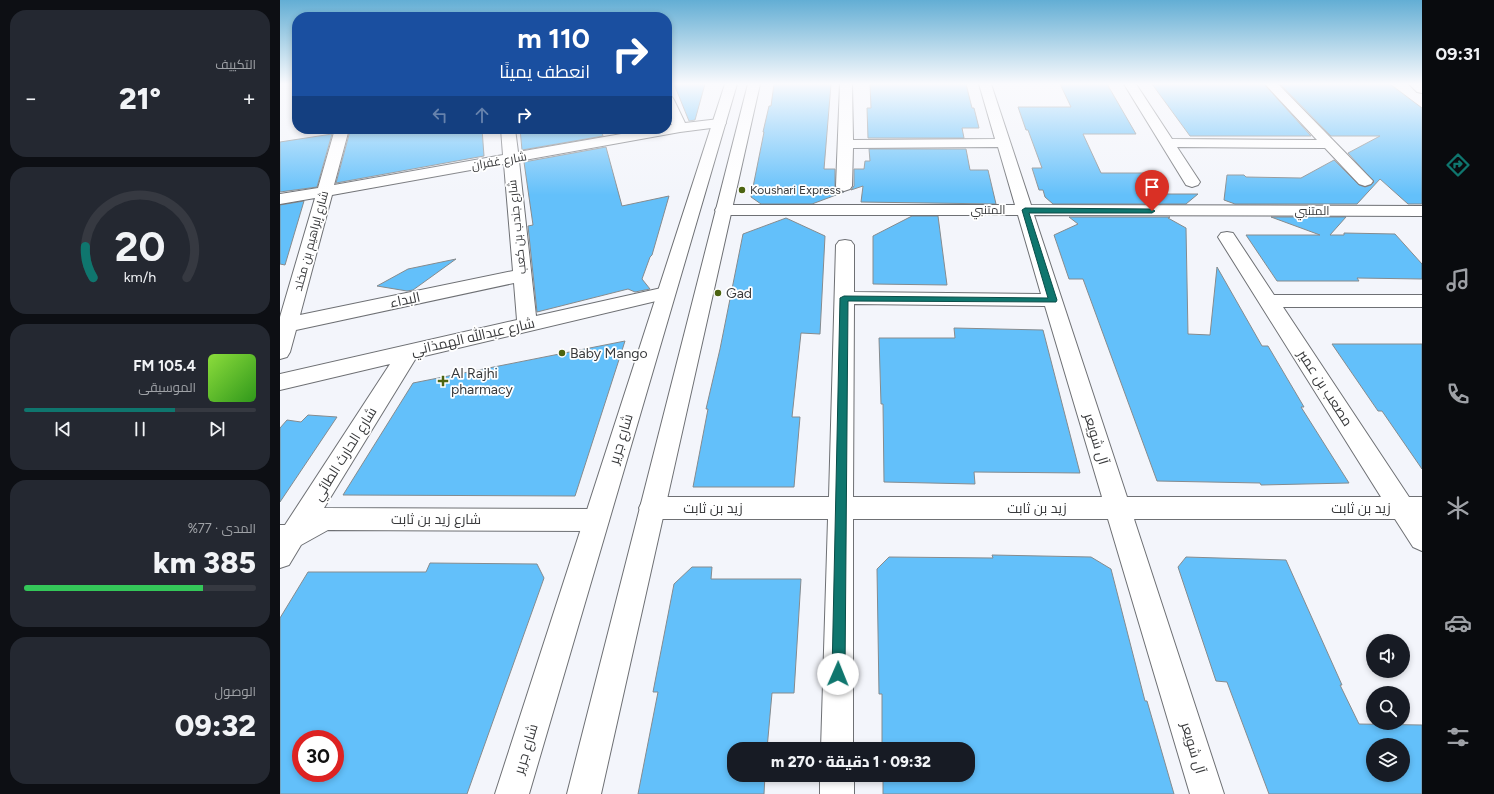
<!DOCTYPE html>
<html lang="ar">
<meta charset="utf-8">
<style>
body{margin:0;font-family:Figtree,Cairo,sans-serif;background:#242831;color:#f1f3f6;direction:rtl;height:100vh;display:flex;flex-direction:column;font-size:15px;white-space:nowrap}
*{box-sizing:border-box;margin:0}
p{font-size:13px;color:#9ea1a6}
.icon{flex:none;width:22px;height:22px;fill:none;stroke:currentColor;stroke-width:2;stroke-linecap:round;stroke-linejoin:round}
.map{position:relative;flex:1;overflow:hidden;direction:ltr}
.panel{display:flex;flex-direction:column;gap:10px;padding:10px;background:#0d0f14;width:280px}
.panel>*{flex:none}
.guide{position:absolute;left:12px;top:12px;width:380px;height:122px;border-radius:16px;box-shadow:0 2px 6px #0003;direction:rtl;background:#1a4fa0;color:#fff;overflow:hidden}
.fabs{position:absolute;left:1086px;top:634px;display:grid;gap:8px}
.fabs a{display:grid;place-items:center;width:44px;height:44px;border-radius:50%;background:#171b24;box-shadow:0 2px 6px #0003;font-size:20px}
.speed{position:absolute;left:12px;top:730px;display:flex;gap:8px;font-size:20px;font-weight:700;text-align:center}
.speed>*{display:grid;place-content:center;width:52px;height:52px;border-radius:50%;background:#171b24;box-shadow:0 2px 6px #0003;line-height:1}
.speed .limit{border:6px solid #d22;background:#fff;color:#111}
.pin{position:absolute;display:grid;place-items:center;width:34px;height:34px;color:#fff;margin:-41px -17px;border-radius:50% 50% 50% 0;rotate:-45deg;box-shadow:0 0 4px #0007}
.pin .icon{rotate:45deg}
.me{position:absolute;width:44px;margin:-22px;rotate:1deg;stroke-linejoin:round;filter:drop-shadow(0 0 3px #0008)}
.turn{display:flex;align-items:center;gap:14px;height:84px;padding:0 16px;font-size:18px}
.turn .icon{width:52px;height:52px;stroke-width:2.5}
.turn b{display:block;font-size:28px;line-height:34px}
.lanes{display:flex;align-items:center;height:38px;padding:0 16px;background:#0003;justify-content:center;gap:20px;direction:ltr}
.lanes .off{opacity:.35}
.big{font-size:30px;font-weight:800;line-height:1.1}
.panel .card{flex:1;display:flex;flex-direction:column;justify-content:center;gap:6px;min-width:0;padding:0 14px;border-radius:16px;background:#242831}
.panel .dial{align-items:center;gap:0}
.dial svg{height:104px;overflow:visible;fill:none;stroke:#363941;stroke-width:7;stroke-linecap:round;text-anchor:middle}
.dial text{fill:#f1f3f6;stroke:none}
.song{display:flex;align-items:center;gap:12px}
.cover{width:48px;height:48px;border-radius:6px;background:linear-gradient(135deg,hsl(90 70% 55%),hsl(110 70% 35%))}
.played{height:4px;border-radius:2px;background:linear-gradient(90deg,#0f766e 65%,#363941 65%)}
.keys{display:flex;justify-content:space-around;direction:ltr}
.heat{display:flex;justify-content:space-between;align-items:center;font-size:22px;direction:ltr}
.charge{height:6px;border-radius:3px;background:linear-gradient(90deg,#34c759 77%,#363941 0)}
.trip{position:absolute;left:447px;top:742px;width:248px;height:40px;border-radius:16px;background:#171b24;box-shadow:0 2px 6px #0003;font-weight:800;line-height:40px;text-align:center;direction:rtl}
main{display:flex;flex:1;min-height:0}
.dock{display:flex;flex-direction:column;width:72px;justify-content:space-around;align-items:center;background:#090b0e;color:#9ea1a6}
.dock .icon{width:28px;height:28px}
.dock .current{color:#0f766e}
.dock b{font-size:18px;color:#f1f3f6}
.map>svg:first-child{display:block}
</style>
<main>
<nav class="dock">
<b>09:31</b>
<svg class="icon current" aria-label="directions" viewBox="0 0 24 24"><path d="M12 3l9 9-9 9-9-9zM9 14v-3h6M13 9l2 2-2 2"/></svg>
<svg class="icon" aria-label="music" viewBox="0 0 24 24"><path d="M9 18V5l10-2v13"/><circle cx="6" cy="18" r="3"/><circle cx="16" cy="16" r="3"/></svg>
<svg class="icon" aria-label="phone" viewBox="0 0 24 24"><path d="M5 4h4l2 5-3 2q2 4 5 5l2-3 5 2v4C11 20 4 13 5 4z"/></svg>
<svg class="icon" aria-label="climate" viewBox="0 0 24 24"><path d="M12 3v18M4 7l16 10M4 17L20 7"/></svg>
<svg class="icon" aria-label="car" viewBox="0 0 24 24"><path d="M5 17H2v-5l4-1 3-4h7l3 4 3 1v5h-3M9 17h6M6 11h13"/><circle cx="7" cy="17" r="2"/><circle cx="17" cy="17" r="2"/></svg>
<svg class="icon" aria-label="filters" viewBox="0 0 24 24"><path d="M4 7h16M4 17h16"/><circle cx="9" cy="7" r="2"/><circle cx="15" cy="17" r="2"/></svg>
</nav>
<div class="map">
<svg width="1142" height="794" viewBox="0 0 1142 794">
<rect width="100%" height="100%" fill="#f3f5fb"/>
<path fill="#63c0fa" stroke="#868b8e" fill-rule="evenodd" d="M 394,84 L 425,84 L 415,120 L 409,121 Z
M 494,84 L 551,84 L 544,169 L 555,169 L 555,187 L 558,190 L 564,192 L 532,204 L 481,204 L 471,197 L 484,132 L 483,132 L 489,106 L 491,106 Z
M 590,84 L 686,84 L 692,108 L 694,108 L 699,128 L 682,128 L 684,138 L 588,138 L 587,108 L 591,108 Z
M 780,84 L 827,84 L 856,134 L 803,134 L 821,173 L 871,173 L 883,194 L 918,194 L 906,204 L 773,204 L 765,197 L 763,190 L 759,190 L 752,168 L 762,168 L 748,130 L 746,130 L 738,107 L 791,107 Z
M 872,84 L 984,84 L 1031,136 L 910,136 Z
M 1000,84 L 1110,84 L 1142,108 L 1142,204 L 1128,204 L 1100,179 L 1077,204 L 955,204 L 944,200 L 947,175 L 964,175 L 966,177 L 1021,178 L 1054,160 L 1079,185 L 1085,187 L 1091,185 L 1094,182 L 1068,153 L 1100,136 L 1051,136 Z
M 74,129 L 202,129 L 204,156 L 56,183 L 70,131 L 74,131 Z
M 240,129 L 321,129 L 323,136 L 242,150 Z
M 52,134 L 37,187 L 0,192 L 0,142 Z
M 326,147 L 342,206 L 389,196 L 372,255 L 370,257 L 362,279 L 370,289 L 355,292 L 348,289 L 257,312 L 248,226 L 253,225 L 244,162 Z
M 589,149 L 686,149 L 690,170 L 708,170 L 716,204 L 581,202 L 583,186 L 571,190 L 574,186 L 574,169 L 584,169 L 585,161 L 590,161 Z
M 24,201 L 5,265 L 0,264 L 0,205 Z
M 632,216 L 658,216 L 667,285 L 593,284 L 593,236 Z
M 789,217 L 890,217 L 888,218 L 906,228 L 908,334 L 930,335 L 937,267 L 982,346 L 988,346 L 1024,407 L 1021,407 L 1069,483 L 981,485 L 980,483 L 877,481 L 803,279 L 789,279 L 774,235 L 798,224 Z
M 991,217 L 1066,217 L 1050,235 L 1064,235 L 1064,233 L 1115,234 L 1142,264 L 1142,279 L 1077,278 L 1079,281 L 997,281 L 966,235 L 1040,235 Z
M 506,218 L 545,236 L 540,334 L 521,333 L 512,417 L 520,417 L 514,487 L 413,487 L 428,409 L 426,409 L 440,349 L 463,234 Z
M 176,259 L 133,290 L 127,291 L 97,286 L 128,269 Z
M 674,328 L 763,330 L 800,473 L 694,472 L 695,484 L 604,482 L 603,404 L 601,404 L 599,338 L 675,338 Z
M 345,341 L 295,496 L 63,495 L 133,383 Z
M 1052,344 L 1142,344 L 1142,469 L 1102,411 L 1098,411 Z
M 28,415 L 57,417 L 0,502 L 0,428 L 7,420 L 21,422 Z
M 712,555 L 811,557 L 831,569 L 865,701 L 867,701 L 894,794 L 603,794 L 603,775 L 688,775 L 688,749 L 602,749 L 602,694 L 599,694 L 597,569 L 609,557 L 713,558 Z
M 906,557 L 1006,560 L 1062,685 L 1060,685 L 1079,724 L 1142,725 L 1142,794 L 989,794 L 947,682 L 936,681 L 898,567 ZM 1093,745 L 1123,745 L 1123,775 L 1093,775 Z
M 150,563 L 257,564 L 264,578 L 187,794 L 0,794 L 0,618 L 28,572 L 146,572 ZM 21,739 L 55,739 L 55,773 L 21,773 Z
M 412,567 L 432,567 L 431,579 L 521,579 L 514,693 L 492,693 L 487,749 L 454,749 L 454,775 L 485,775 L 484,794 L 358,794 L 378,692 L 373,692 L 394,584 Z"/>
<g fill="none" stroke-linecap="round" stroke-linejoin="round">
<defs>
<path id="minor" d="M 560,84 L 572,84 L 573,140 L 715,139 L 699,84 L 711,84 L 751,205 L 1142,206 L 1142,216 L 754,215 L 847,497 L 1101,497 L 938,237 L 941,233 L 947,232 L 953,233 L 994,295 L 1142,295 L 1142,307 L 1003,307 L 1129,497 L 1142,497 L 1142,551 L 1133,547 L 1115,519 L 854,519 L 944,794 L 910,794 L 828,519 L 573,519 L 573,749 L 541,749 L 548,519 L 372,519 L 363,516 L 359,508 L 363,500 L 372,497 L 549,497 L 556,245 L 559,241 L 565,240 L 571,241 L 574,245 L 574,292 L 761,294 L 738,215 L 443,215 L 437,213 L 435,210 L 437,207 L 443,205 L 735,205 L 718,147 L 573,148 L 572,186 L 570,189 L 564,191 L 558,189 L 556,186 ZM 574,304 L 765,306 L 822,497 L 573,497 Z
M 844,84 L 856,84 L 892,139 L 1037,140 L 985,84 L 998,84 L 1093,181 L 1091,184 L 1085,186 L 1079,184 L 1045,148 L 897,147 L 920,182 L 918,185 L 912,187 L 906,185 Z
M 1129,84 L 1142,84 L 1142,93 L 1137,92 Z
M 387,96 L 392,97 L 394,100 L 405,123 L 439,119 L 444,120 L 446,123 L 444,126 L 439,127 L 400,132 L 239,161 L 256,316 L 386,287 L 393,289 L 395,293 L 393,297 L 136,358 L 44,508 L 316,509 L 325,512 L 329,520 L 325,528 L 316,531 L 48,530 L 21,545 L 9,565 L 0,568 L 0,525 L 5,525 L 110,364 L 0,390 L 0,374 L 237,320 L 234,283 L 16,330 L 10,352 L 7,357 L 0,359 L 0,317 L 35,198 L 0,204 L 0,194 L 38,188 L 55,129 L 69,129 L 54,185 L 223,155 L 221,129 L 235,129 L 238,152 L 370,129 L 387,129 L 387,126 L 392,125 L 387,115 ZM 224,164 L 233,271 L 20,315 L 52,195 Z
M 540,775 L 574,775 L 574,794 L 540,794 Z"/>
<path id="major" d="M 445,84 L 457,84 L 249,794 L 215,794 Z
M 468,84 L 480,84 L 321,794 L 287,794 Z"/>
</defs>
<use href="#minor" stroke="#6e7074" stroke-width="2"/>
<use href="#major" stroke="#6e7074" stroke-width="2"/>
<use href="#minor" fill="#fff" fill-rule="evenodd"/>
<use href="#major" fill="#fff" fill-rule="evenodd"/>
</g>
<linearGradient id="sky" x2="0" y2="1"><stop stop-color="#63aed4"/><stop offset="0.43" stop-color="#fafafd"/><stop offset="1" stop-color="#fafafd" stop-opacity="0"/></linearGradient>
<rect width="1142" height="195" fill="url(#sky)"/>
<path fill="#0f766e" stroke="#0a4d48" d="M 745,208 L 872,209 L 875,211 L 872,213 L 749,213 L 777,300 L 776,302 L 568,301 L 565,674 L 563,678 L 558,680 L 554,678 L 552,674 L 560,298 L 564,296 L 768,298 L 742,210 Z"/>
<g fill="#4c6411" stroke="#fff" stroke-width="1.5">
<circle cx="462" cy="190" r="4"/>
<circle cx="438" cy="293" r="4"/>
<circle cx="282" cy="353" r="4"/>
<path d="M161 375h4v4h4v4h-4v4h-4v-4h-4v-4h4z"/>
</g>
<g text-anchor="middle" dominant-baseline="central" stroke-width="3.5" stroke-linejoin="round" paint-order="stroke">
<g font-size="12" fill="#393a3c" stroke="#fff">
<text transform="translate(219 161) rotate(-10)">شارع غفران</text>
<text x="708" y="210">المتنبي</text>
<text x="1032" y="211">المتنبي</text>
<text transform="translate(237 227) rotate(-96)">شارع جندب بن كعب</text>
<text transform="translate(31 241) rotate(-75)">شارع إبراهيم بن مخلد</text>
</g>
<g font-size="12" fill="#393a3c" stroke="#fff" text-anchor="start">
<text x="470" y="190">Koushari Express</text>
</g>
<g font-size="14" fill="#393a3c" stroke="#fff" text-anchor="start">
<text x="446" y="293">Gad</text>
<text x="290" y="353">Baby Mango</text>
<text x="171" y="373">Al Rajhi<tspan x="171" dy="16">pharmacy</tspan></text>
</g>
<g font-size="14" fill="#393a3c" stroke="#fff">
<text transform="translate(125 300) rotate(-12)">البداء</text>
<text transform="translate(193 337) rotate(-13)">شارع عبدالله الهمذاني</text>
<text transform="translate(1045 388) rotate(57)">مصعب بن عمير</text>
<text transform="translate(341 439) rotate(-73)">شارع جرير</text>
<text transform="translate(816 439) rotate(73)">آل شويعر</text>
<text transform="translate(65 454) rotate(-58)">شارع الحارث الطائي</text>
<text x="433" y="508">زيد بن ثابت</text>
<text x="757" y="508">زيد بن ثابت</text>
<text x="1081" y="508">زيد بن ثابت</text>
<text x="156" y="519">شارع زيد بن ثابت</text>
<text transform="translate(913 748) rotate(73)">آل شويعر</text>
<text transform="translate(246 749) rotate(-73)">شارع جرير</text>
</g>
</g>
</svg>
<div class="fabs">
<a><svg class="icon" aria-label="sound" viewBox="0 0 24 24"><path d="M4 9h4l5-4v14l-5-4H4zM17 9q2 3 0 6"/></svg></a>
<a><svg class="icon" aria-label="search" viewBox="0 0 24 24"><circle cx="10" cy="10" r="6"/><path d="M15 15l6 6"/></svg></a>
<a><svg class="icon" aria-label="layers" viewBox="0 0 24 24"><path d="M12 4l9 5-9 5-9-5zM3 14l9 5 9-5"/></svg></a>
</div>
<div class="speed"><div class="limit">30</div></div>
<div class="pin" style="left:872px;top:211px;background:#d93025"><svg class="icon" aria-label="arrive" viewBox="0 0 24 24"><path d="M6 21V4h12l-3 4 3 4H6"/></svg></div>
<svg class="me" style="left:558px;top:674px" viewBox="-20 -20 40 40"><circle r="19" fill="#fff"/><path d="M0-13L10 11 0 6-10 11z" fill="#0f766e"/></svg>
<div class="trip">09:32 · 1 دقيقة · 270 m</div>
<div class="guide">
<div class="turn"><svg class="icon" aria-label="right" viewBox="0 0 24 24"><path d="M7 20v-9h11M14 6l5 5-5 5"/></svg><div><b>110 m</b>انعطف يمينًا</div></div>
<div class="lanes"><svg class="icon off" aria-label="left" viewBox="0 0 24 24"><path d="M17 20v-9H6M10 6l-5 5 5 5"/></svg><svg class="icon off" aria-label="ahead" viewBox="0 0 24 24"><path d="M12 20V5M6 11l6-6 6 6"/></svg><svg class="icon" aria-label="right" viewBox="0 0 24 24"><path d="M7 20v-9h11M14 6l5 5-5 5"/></svg></div>
</div>
</div>
<section class="panel">
<div class="card"><p>التكييف</p>
<div class="heat"><a>−</a><b class="big">21°</b><a>+</a></div>
</div>
<div class="card dial"><svg viewBox="0 0 100 80">
<path d="M14 69A42 42 0 1 1 86 69"/>
<path d="M14 69A42 42 0 0 1 8 45" stroke="#0f766e"/>
<text x="50" y="56" font-size="32" font-weight="700">20</text>
<text x="50" y="72" font-size="11">km/h</text>
</svg></div>
<div class="card">
<div class="song"><i class="cover"></i><div><b>105.4 FM</b><p>الموسيقى</p></div></div>
<div class="played"></div>
<div class="keys"><svg class="icon" aria-label="previous" viewBox="0 0 24 24"><path d="M18 5L8 12l10 7zM5 5v14"/></svg><svg class="icon" aria-label="pause" viewBox="0 0 24 24"><path d="M8 5v14M16 5v14"/></svg><svg class="icon" aria-label="next" viewBox="0 0 24 24"><path d="M6 5l10 7-10 7zM19 5v14"/></svg></div>
</div>
<div class="card"><p>المدى · 77%</p><b class="big">385 km</b><div class="charge"></div></div>
<div class="card"><p>الوصول</p><b class="big">09:32</b></div>
</section>
</main>
